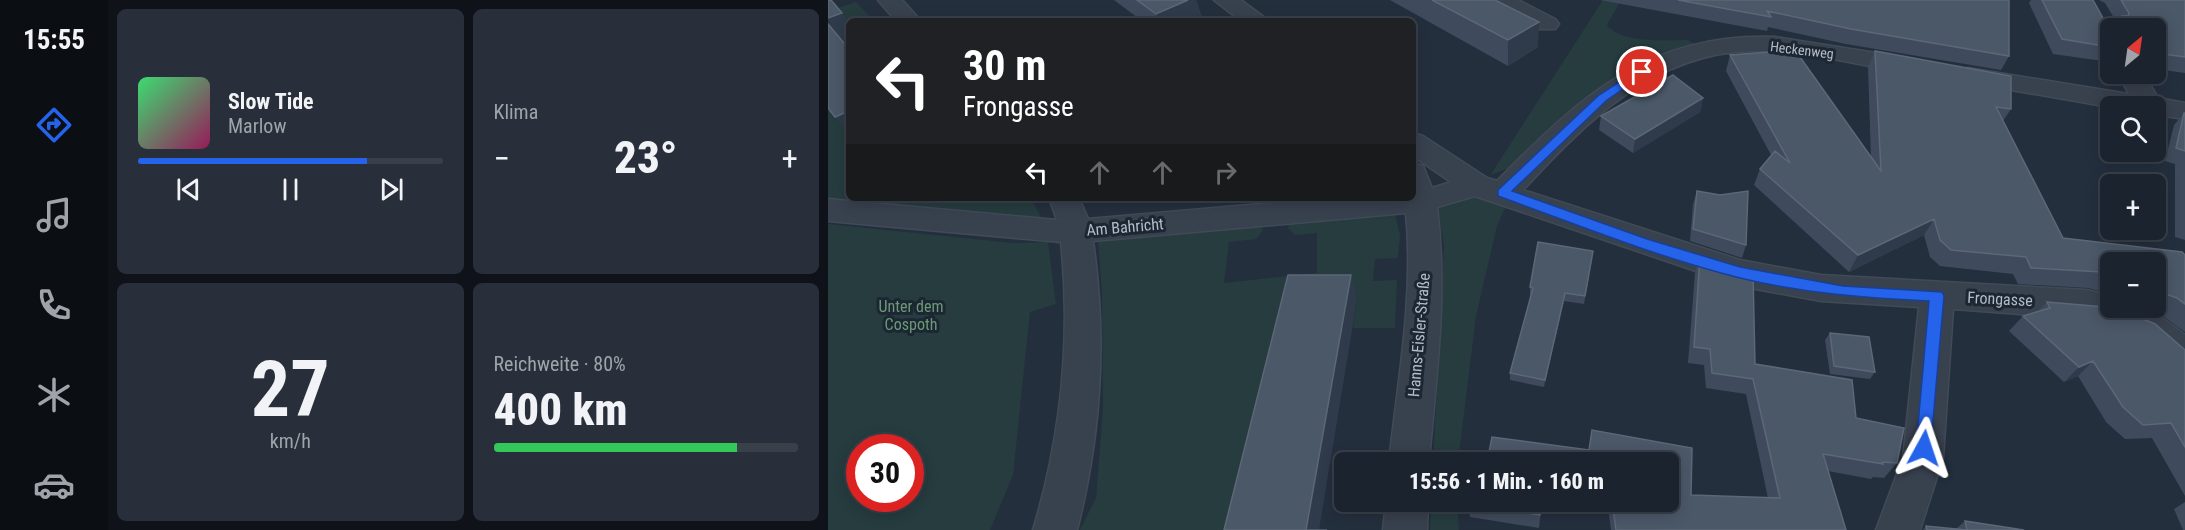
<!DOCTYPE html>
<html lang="de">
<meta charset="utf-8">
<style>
body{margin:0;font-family:"Roboto Condensed",sans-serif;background:#282f3a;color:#f1f3f6;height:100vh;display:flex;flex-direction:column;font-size:22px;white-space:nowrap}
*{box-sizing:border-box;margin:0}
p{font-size:20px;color:#a0a4aa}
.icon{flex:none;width:33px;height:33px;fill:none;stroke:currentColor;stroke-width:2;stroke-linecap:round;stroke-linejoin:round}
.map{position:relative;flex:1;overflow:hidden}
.side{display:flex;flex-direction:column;gap:9px;padding:9px;background:#0f1319;width:720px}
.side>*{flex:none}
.top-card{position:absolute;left:18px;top:18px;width:570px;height:183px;border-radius:9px;box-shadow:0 3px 15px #0003,0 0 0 2px #39404a;background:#202124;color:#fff;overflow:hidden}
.needle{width:39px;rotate:29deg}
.fabs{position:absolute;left:1272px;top:18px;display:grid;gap:12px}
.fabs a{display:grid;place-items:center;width:66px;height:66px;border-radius:9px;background:#1b232e;box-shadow:0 3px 15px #0003,0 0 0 2px #39404a;font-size:30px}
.speed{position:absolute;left:18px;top:434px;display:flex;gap:12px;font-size:30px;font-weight:700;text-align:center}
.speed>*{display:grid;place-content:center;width:78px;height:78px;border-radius:50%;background:#1b232e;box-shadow:0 3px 15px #0003,0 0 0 2px #39404a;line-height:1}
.speed .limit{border:9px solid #d22;background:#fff;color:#111}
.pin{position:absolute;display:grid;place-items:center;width:51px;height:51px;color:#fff;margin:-26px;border:3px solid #fff;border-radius:50%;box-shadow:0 2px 6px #0007}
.me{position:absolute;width:66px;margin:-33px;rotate:5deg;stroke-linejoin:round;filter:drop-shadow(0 0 4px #0008)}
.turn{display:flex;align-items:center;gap:21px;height:126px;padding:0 18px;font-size:27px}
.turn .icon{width:78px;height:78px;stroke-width:2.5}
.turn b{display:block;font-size:42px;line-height:51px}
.lanes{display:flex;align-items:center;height:57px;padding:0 18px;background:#0003;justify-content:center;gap:30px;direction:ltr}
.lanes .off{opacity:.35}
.big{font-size:45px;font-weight:800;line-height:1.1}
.side .widget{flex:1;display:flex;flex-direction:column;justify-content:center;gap:9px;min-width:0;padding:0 21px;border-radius:9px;background:#282f3a}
.side .dial{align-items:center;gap:0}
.dial b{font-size:78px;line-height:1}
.song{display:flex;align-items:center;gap:18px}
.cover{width:72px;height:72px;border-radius:9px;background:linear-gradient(135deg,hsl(140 70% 55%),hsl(330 70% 35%))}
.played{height:6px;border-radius:3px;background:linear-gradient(90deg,#2563eb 75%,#39404a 75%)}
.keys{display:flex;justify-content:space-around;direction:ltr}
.heat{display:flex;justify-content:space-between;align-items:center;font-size:33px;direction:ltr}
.charge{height:9px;border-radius:4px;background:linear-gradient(90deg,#34c759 80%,#39404a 0)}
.side .tiles{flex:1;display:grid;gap:9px;grid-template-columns:repeat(2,1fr)}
.trip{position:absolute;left:506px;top:452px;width:345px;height:60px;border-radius:9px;background:#1b232e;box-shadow:0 3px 15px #0003,0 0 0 2px #39404a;font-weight:800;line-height:60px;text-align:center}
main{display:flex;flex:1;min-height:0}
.tabs{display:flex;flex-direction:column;width:108px;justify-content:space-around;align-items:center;background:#0b0e12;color:#a0a4aa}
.tabs .icon{width:42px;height:42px}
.tabs .on{color:#2563eb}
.tabs b{font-size:27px;color:#f1f3f6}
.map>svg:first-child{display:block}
</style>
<main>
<nav class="tabs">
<b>15:55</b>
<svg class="icon on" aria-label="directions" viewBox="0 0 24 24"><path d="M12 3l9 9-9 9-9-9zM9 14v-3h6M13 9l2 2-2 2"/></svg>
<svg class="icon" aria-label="music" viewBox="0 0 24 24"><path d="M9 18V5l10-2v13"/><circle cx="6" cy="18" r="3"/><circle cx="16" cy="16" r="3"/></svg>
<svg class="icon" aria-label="phone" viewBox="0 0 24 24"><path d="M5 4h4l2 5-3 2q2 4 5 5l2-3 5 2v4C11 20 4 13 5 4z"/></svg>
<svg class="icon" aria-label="climate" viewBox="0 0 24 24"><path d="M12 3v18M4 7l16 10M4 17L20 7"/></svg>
<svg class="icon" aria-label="car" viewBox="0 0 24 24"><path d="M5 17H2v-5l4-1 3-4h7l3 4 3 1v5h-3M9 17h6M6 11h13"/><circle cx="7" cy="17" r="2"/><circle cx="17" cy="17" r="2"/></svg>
</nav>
<section class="side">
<div class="tiles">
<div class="widget">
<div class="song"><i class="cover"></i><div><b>Slow Tide</b><p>Marlow</p></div></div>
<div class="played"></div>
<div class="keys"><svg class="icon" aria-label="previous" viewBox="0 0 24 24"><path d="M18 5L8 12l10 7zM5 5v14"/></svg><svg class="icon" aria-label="pause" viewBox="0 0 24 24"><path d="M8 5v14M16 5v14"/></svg><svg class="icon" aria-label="next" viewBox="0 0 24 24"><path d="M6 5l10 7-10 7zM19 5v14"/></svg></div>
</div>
<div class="widget"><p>Klima</p>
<div class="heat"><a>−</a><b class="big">23°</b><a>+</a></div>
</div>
<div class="widget dial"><b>27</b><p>km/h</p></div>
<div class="widget"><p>Reichweite · 80%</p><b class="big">400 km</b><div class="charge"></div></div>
</div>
</section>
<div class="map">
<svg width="1357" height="530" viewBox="0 0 1357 530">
<rect width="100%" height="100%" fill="#242f3e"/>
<path fill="#263c3f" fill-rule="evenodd" d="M 775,0 L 793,0 L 779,25 C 793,44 839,40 860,40 L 866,44 C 851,57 810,65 790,77 C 746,103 713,163 663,174 Z
M 28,2 L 46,21 L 21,21 L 21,25 L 8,9 Z
M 0,105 L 21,133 L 21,198 L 203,198 L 214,219 L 0,205 Z
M 638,192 L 678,206 L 669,226 L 648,316 L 630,462 L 605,462 L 616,244 L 609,209 L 615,201 Z
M 566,209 L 572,236 L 570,258 L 547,259 L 545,281 L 569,280 L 567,328 L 525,328 L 529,300 L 414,530 L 252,530 L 268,498 L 275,408 L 274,292 L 270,241 L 361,229 L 432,225 L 435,230 L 428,239 L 401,242 L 396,283 L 489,273 L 489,233 L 467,235 L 460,228 L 462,223 Z
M 0,224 L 185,243 L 220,242 L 228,304 L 202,312 L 185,475 L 162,530 L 0,530 ZM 32,447 L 82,447 L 82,498 L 32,498 Z
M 603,501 L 629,501 L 631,530 L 602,530 Z"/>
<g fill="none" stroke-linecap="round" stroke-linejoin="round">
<defs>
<path id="minor" d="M 50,0 L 74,0 L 93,21 L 68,21 Z
M 386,0 L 413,0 L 441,21 L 413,21 Z
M 661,0 L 690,0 L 727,19 L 731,24 L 727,29 L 711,29 L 664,5 Z
M 947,37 L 1086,59 L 1095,62 L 1099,67 L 1095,72 L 1086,75 C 1032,65 978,50 923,51 C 826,53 757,123 695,190 L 912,260 L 993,275 L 1259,290 L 1282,296 L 1282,308 C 1319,308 1329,312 1357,335 L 1357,371 L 1344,367 L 1311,338 L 1272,320 L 1125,309 L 1115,458 L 1092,530 L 1048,530 L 1075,458 L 1091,307 L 993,301 L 912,286 L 647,196 L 609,207 C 620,293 608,377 601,462 L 561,462 C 570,379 586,297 578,213 L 265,241 C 279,338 273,436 249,530 L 205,530 C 233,437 243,339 233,242 L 0,221 L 0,199 L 229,220 L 221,198 L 251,198 L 260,219 L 503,198 L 585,198 L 585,163 L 595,166 L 604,188 L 623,182 L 585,156 L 585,133 L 595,136 L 659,178 L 669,181 C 753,96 820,33 947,37 Z
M 1140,68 L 1301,94 L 1290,74 L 1316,74 L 1330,98 L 1357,103 L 1357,119 L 1328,115 L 1328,106 L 1282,107 L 1131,81 L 1127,76 L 1131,71 Z
M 558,501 L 600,501 L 599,530 L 555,530 Z"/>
</defs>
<use href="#minor" stroke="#414a57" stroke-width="3"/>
<use href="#minor" fill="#38414e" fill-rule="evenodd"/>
</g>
<path fill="#3f4b5c" d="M 286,0 L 368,0 L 375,21 L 314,21 Z
M 562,0 L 667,0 L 710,47 L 680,66 Z
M 772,0 L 1181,0 L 1181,56 L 1173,70 L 1018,44 L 940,27 L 939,31 Z
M 1203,0 L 1214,0 L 1282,30 L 1282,62 L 1225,54 L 1201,3 Z
M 1271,0 L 1357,0 L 1357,73 L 1328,69 L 1328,28 L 1285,28 L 1289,23 L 1277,3 Z
M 1047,51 L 1183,109 L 1175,121 L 1235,238 L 1357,255 L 1357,332 L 1332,314 L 1315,308 L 1305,308 L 1328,308 L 1328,262 L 1282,262 L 1282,294 L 1260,288 L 1190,284 L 1185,274 L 1112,266 L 1102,257 L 1096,235 L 1021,272 L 926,185 L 932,169 L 943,155 L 898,71 L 902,55 L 1043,158 L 1040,67 Z
M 875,98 L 872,112 L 805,153 L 771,130 L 773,116 Z
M 1356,113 L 1357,113 L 1357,240 L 1347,237 L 1347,164 L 1337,161 L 1346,125 Z
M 869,191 L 918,245 L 914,258 L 862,241 L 865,204 Z
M 872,256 L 927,364 L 1028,418 L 1069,463 L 1056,478 L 1045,477 L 1043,479 L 1000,471 L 1018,530 L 783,530 L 779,501 L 840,501 L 863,495 L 940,498 L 918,394 L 878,388 L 876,365 L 860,363 L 867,273 Z
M 764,259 L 756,304 L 736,301 L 716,387 L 682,380 L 682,373 L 703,295 L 702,295 L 702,287 Z
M 1219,302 L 1357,350 L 1357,496 L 1324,438 L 1297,439 L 1278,422 L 1250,376 L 1236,382 L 1181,331 L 1195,316 L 1210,311 Z
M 1002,333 L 1047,372 L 1042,379 L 1002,374 L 997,340 Z
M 641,501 L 714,501 L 711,528 L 642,517 Z
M 1357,502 L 1357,530 L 1355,530 L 1346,509 Z
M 1137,521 L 1196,530 L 1095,530 L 1098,526 L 1128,529 Z"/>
<path fill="#2f3b4b" d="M 360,0 L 368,0 L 375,21 L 331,21 L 328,14 Z
M 14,13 L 21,22 L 21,42 L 15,44 L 0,25 L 0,18 Z
M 711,22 L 710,47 L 680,66 L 680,40 Z
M 875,98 L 872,112 L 805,153 L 807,139 Z
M 21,111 L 21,134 L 7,117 Z
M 1106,219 L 1096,235 L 1021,272 L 1030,255 Z
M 523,275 L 529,300 L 491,530 L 478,530 Z
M 737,293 L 736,301 L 716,387 L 717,380 Z
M 1265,361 L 1250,376 L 1236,382 L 1251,367 Z"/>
<path fill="#4b5868" stroke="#5c6777" stroke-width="1.5" d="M 0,0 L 3,0 L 14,13 L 0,18 Z
M 309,0 L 360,0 L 328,14 Z
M 604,0 L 667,0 L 711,22 L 680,40 Z
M 850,0 L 1181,0 L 1181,56 L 1023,29 L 939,11 L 943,17 Z
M 1214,0 L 1265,0 L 1281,29 L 1282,30 L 1282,47 L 1234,39 Z
M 1293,0 L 1357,0 L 1357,57 L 1328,53 L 1328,28 L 1294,28 L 1294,16 L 1300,16 L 1301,13 Z
M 0,24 L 21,49 L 21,111 L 7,117 L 0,108 Z
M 967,50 L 1053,171 L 1047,51 L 1183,76 L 1183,109 L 1168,107 L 1235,238 L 1354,252 L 1357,255 L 1357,304 L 1349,298 L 1332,292 L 1328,292 L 1328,262 L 1282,262 L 1282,274 L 1274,272 L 1203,268 L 1198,257 L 1123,250 L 1112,240 L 1106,219 L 1030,255 L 932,169 L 947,151 L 962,163 L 902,55 Z
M 845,75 L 875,98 L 807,139 L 773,116 Z
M 1356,113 L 1357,113 L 1357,151 L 1348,148 Z
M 869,191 L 892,195 L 920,191 L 918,245 L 865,229 Z
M 710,242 L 765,251 L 757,296 L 737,293 L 717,380 L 682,373 L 705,288 L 702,287 Z
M 872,256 L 925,273 L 927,364 L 1024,380 L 1028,418 L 1076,428 L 1069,463 L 1054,462 L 1055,464 L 995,454 L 1018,530 L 788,530 L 784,501 L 840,501 L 840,462 L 659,462 L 664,437 L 761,450 L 764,430 L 864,448 L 863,495 L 952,498 L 925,379 L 884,373 L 882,349 L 866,347 Z
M 460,275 L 523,275 L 478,530 L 499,530 L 396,530 Z
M 1219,302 L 1289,308 L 1327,324 L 1357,350 L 1357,447 L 1343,423 L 1315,425 L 1295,407 L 1265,361 L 1251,367 L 1195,316 L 1222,308 Z
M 1002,333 L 1041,337 L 1047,372 L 1006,366 Z
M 641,501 L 714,501 L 712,515 L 641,504 Z
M 1137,521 L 1196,530 L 1099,530 L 1098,526 L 1139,530 Z"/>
<path fill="#2563eb" stroke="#184099" stroke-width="1.5" d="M 810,70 L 820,72 L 779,100 L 684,191 L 819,239 L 912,267 L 1015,286 L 1114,292 L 1116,296 L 1102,454 L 1096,456 L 1091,454 L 1088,448 L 1101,301 C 1037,298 974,293 912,278 C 829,257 750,225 670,196 L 670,190 L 771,95 Z"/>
<g text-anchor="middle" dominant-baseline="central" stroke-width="6" stroke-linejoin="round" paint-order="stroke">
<g font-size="14" fill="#b4bcc9" stroke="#1d2633">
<text transform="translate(974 50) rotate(7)">Heckenweg</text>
</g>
<g font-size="16" fill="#b4bcc9" stroke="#1d2633">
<text transform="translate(297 227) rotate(-5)">Am Bahricht</text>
<text transform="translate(1172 299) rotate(3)">Frongasse</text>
<text transform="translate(591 335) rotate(-85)">Hanns-Eisler-Straße</text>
</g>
<g font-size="16" fill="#6b9a76" stroke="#1d2633">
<text x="83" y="306">Unter dem<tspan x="83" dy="18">Cospoth</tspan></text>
</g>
</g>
</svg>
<div class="fabs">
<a><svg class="needle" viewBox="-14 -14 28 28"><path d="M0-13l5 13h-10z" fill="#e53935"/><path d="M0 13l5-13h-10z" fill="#a0a4aa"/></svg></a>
<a><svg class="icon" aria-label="search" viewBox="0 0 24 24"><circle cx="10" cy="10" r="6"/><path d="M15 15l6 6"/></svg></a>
<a>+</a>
<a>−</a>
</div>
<div class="speed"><div class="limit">30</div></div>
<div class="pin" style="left:814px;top:72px;background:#d93025"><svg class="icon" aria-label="arrive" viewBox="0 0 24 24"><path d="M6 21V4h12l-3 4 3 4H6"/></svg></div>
<svg class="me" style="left:1096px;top:448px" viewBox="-20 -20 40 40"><path d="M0-17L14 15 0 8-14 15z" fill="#2563eb" stroke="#fff" stroke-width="4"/></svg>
<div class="trip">15:56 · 1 Min. · 160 m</div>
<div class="top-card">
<div class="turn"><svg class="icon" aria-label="left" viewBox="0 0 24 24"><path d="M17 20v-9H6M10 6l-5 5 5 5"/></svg><div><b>30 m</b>Frongasse</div></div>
<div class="lanes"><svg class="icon" aria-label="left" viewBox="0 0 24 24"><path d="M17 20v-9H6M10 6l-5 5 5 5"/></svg><svg class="icon off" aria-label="ahead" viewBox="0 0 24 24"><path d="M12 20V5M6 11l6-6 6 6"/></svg><svg class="icon off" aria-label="ahead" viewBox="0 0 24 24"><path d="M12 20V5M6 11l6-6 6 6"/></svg><svg class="icon off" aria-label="right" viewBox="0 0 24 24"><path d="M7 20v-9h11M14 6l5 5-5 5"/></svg></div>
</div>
</div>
</main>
